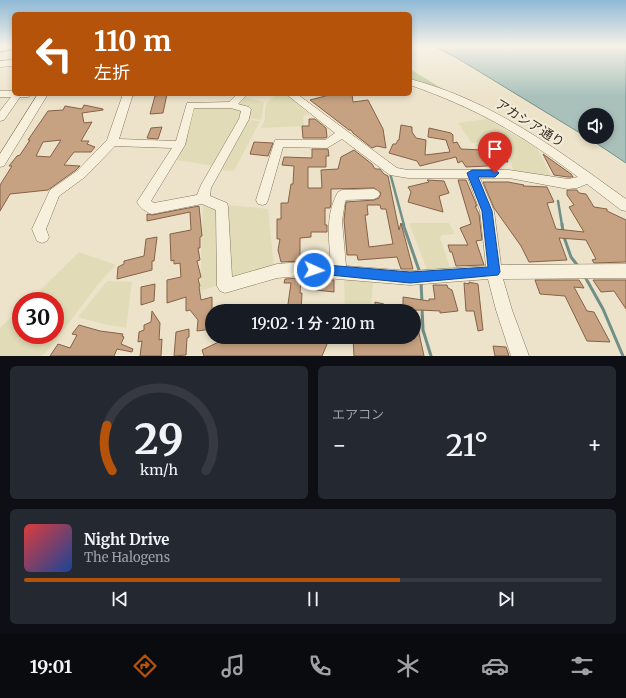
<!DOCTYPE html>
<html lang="ja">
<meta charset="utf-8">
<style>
body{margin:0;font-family:Merriweather,"Noto Sans JP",serif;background:#242831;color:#f1f3f6;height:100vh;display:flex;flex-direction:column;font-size:15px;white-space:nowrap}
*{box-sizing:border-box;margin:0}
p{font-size:13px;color:#9ea1a6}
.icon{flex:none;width:22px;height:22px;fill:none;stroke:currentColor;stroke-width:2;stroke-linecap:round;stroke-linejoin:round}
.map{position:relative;height:356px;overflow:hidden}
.details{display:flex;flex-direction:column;gap:10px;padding:10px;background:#0d0f14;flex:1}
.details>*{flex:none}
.top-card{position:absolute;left:12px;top:12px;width:400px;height:84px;border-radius:6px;box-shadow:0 2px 6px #0003;background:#b45309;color:#fff;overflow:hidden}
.controls{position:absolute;left:578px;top:108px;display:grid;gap:8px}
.controls a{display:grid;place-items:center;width:36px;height:36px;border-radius:50%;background:#171b24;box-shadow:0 2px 6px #0003;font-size:20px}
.speed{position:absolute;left:12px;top:292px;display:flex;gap:8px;font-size:20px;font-weight:700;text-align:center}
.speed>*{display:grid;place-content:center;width:52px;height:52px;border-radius:50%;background:#171b24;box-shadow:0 2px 6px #0003;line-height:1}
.speed .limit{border:6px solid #d22;background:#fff;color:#111}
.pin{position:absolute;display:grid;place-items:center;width:34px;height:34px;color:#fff;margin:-41px -17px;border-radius:50% 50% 50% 0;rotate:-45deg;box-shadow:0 0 4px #0007}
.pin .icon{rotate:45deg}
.me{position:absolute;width:44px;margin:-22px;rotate:93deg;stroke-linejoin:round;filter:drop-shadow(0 0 3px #0008)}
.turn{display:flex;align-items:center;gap:14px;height:84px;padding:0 16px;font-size:18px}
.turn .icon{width:52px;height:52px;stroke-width:2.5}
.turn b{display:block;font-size:28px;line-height:34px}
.big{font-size:30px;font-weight:600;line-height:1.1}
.details .tile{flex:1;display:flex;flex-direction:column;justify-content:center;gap:6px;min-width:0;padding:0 14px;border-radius:6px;background:#242831}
.details .dial{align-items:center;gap:0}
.dial svg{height:104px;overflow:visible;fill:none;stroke:#363941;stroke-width:7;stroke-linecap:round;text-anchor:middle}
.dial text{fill:#f1f3f6;stroke:none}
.song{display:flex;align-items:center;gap:12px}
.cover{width:48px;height:48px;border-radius:6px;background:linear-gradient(135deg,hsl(0 70% 55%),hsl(220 70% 35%))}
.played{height:4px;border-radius:2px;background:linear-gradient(90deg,#b45309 65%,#363941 65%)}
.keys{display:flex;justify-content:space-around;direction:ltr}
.heat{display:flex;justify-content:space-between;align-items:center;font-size:22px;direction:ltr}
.details .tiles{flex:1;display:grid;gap:10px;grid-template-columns:1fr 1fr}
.tile:last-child{grid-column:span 2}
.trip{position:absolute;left:205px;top:304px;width:216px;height:40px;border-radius:20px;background:#171b24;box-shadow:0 2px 6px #0003;font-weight:600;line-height:40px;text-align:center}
.dock{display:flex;height:64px;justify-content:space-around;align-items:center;background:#090b0e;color:#9ea1a6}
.dock .icon{width:28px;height:28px}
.dock .current{color:#b45309}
.dock b{font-size:18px;color:#f1f3f6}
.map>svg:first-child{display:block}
</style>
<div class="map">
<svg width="626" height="356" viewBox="0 0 626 356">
<rect width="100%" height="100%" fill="#ece3ca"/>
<path fill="#e1dcb7" d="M 276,94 L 281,94 L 293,99 L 310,115 L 303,116 L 304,126 L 261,128 L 265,119 L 265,109 L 267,103 Z
M 244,97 L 264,102 L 261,120 L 248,118 L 250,107 L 239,105 L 238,103 Z
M 195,108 L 230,108 L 240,110 L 242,112 L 241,120 L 214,166 L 177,160 L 183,146 L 192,109 Z
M 487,119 L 537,148 L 553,180 L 513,172 L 510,157 L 497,140 L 472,143 L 458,123 Z
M 248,120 L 260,121 L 234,171 L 220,170 Z
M 203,204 L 216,209 L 219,282 L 216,286 L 200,291 Z
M 228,205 L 268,209 L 274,267 L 234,278 L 231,276 Z
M 409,223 L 449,223 L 455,234 L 442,235 L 440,238 L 451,270 L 428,272 Z
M 79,252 L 116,265 L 99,283 L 50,348 L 42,356 L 0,356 L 0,328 L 21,308 L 21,335 L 55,335 L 55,301 L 29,301 Z
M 344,277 L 373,281 L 371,309 L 345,310 Z
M 107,281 L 132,282 L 126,328 L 103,324 L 78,317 Z"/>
<path fill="#c2c99e" d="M 410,69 L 449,93 L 410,81 Z"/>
<path fill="#aac1bb" stroke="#718f89" d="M 433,46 L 626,46 L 626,163 L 587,137 L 607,137 L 607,115 L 585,115 L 585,136 L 457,58 Z"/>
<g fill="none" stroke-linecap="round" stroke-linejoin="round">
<path stroke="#718f89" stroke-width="2" d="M 0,52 L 14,49"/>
<path stroke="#718f89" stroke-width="2.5" d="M 390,173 L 404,225
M 558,201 L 562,225"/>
<path stroke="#718f89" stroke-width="3" d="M 403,224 L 420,273
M 562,224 L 563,232
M 564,237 L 571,257 L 578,266
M 584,275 L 603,309 L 623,356
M 421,282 L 422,303
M 422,308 L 423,330 L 431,356"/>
</g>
<path fill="#c7a282" stroke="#856247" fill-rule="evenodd" d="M 167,94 L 163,113 L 150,114 L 155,96 Z
M 333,94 L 352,94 L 353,102 L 368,100 L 383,129 L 386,148 L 377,146 L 372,148 L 353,133 L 351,130 L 349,130 L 310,100 Z
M 84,105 L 103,109 L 103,110 L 82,113 L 84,123 L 92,122 L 81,141 L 89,141 L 87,144 L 95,147 L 91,152 L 74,152 L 64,165 L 80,166 L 76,170 L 48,190 L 10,194 L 0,211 L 0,185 L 12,166 L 9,166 L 17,156 L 20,155 L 30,140 L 28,140 L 48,111 L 63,110 L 65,106 L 82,109 ZM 61,140 L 50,157 L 36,156 L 43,142 Z
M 309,119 L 315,119 L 326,128 L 327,137 L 325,138 L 303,138 L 302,126 L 309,126 Z
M 401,125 L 412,127 L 412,132 L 416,138 L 426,140 L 425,155 L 450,152 L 446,140 L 428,137 L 429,128 L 451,133 L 453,135 L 453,143 L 457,142 L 461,149 L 505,151 L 508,162 L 486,161 L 489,165 L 487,166 L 466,167 L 462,161 L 458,163 L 456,157 L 420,166 L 417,161 L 389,153 L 393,144 L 396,144 L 398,140 L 399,140 Z
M 162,127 L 158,139 L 147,138 L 151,128 Z
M 254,142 L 273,143 L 268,156 L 250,154 Z
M 312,149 L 328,149 L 329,156 L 326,156 L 326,167 L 308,167 L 308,188 L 322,188 L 321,170 L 338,169 L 341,157 L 354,150 L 372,164 L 375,169 L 380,169 L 384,174 L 388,176 L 399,230 L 401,223 L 413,269 L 401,269 L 397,257 L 358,260 L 357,255 L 347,255 L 344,220 L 346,202 L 374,200 L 379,198 L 381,193 L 374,188 L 331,189 L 331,204 L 330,208 L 325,208 L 325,225 L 327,225 L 327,232 L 311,232 L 311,237 L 300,238 L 300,261 L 281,262 L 278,250 L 280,239 L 277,239 L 277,219 L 281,219 L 281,203 L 288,203 L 291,184 L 293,184 L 294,166 L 282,165 L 284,157 L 312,158 ZM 367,205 L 380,205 L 381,209 L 386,209 L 393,244 L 369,247 L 365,215 L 368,215 Z
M 543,154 L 571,174 L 573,177 L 568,177 L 554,175 Z
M 427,180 L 444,181 L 449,193 L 439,196 L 443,212 L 408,202 L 411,192 L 408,187 L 429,182 Z
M 458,180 L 466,180 L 477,206 L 475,206 L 479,214 L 482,240 L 476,241 L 484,265 L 456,266 L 452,252 L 450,252 L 448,245 L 468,245 L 460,228 L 471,224 Z
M 483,182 L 508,182 L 524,185 L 523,186 L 547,187 L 554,202 L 547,203 L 556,229 L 584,232 L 569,207 L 574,205 L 567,195 L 567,190 L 577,190 L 579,193 L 586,194 L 594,207 L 607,209 L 607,211 L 626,220 L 626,262 L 594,263 L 592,260 L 596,259 L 586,240 L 559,238 L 567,260 L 529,262 L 521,246 L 494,208 Z
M 199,206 L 202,236 L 200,237 L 200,248 L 198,248 L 200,260 L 197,261 L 201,277 L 198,279 L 200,286 L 199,287 L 201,300 L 212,297 L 212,329 L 197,331 L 198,320 L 190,310 L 186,311 L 186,297 L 167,303 L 167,280 L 181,277 L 180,263 L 174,264 L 174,260 L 171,261 L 170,234 L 191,230 L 190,212 L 147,221 L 147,214 L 152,215 Z
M 157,237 L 154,261 L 152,261 L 152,270 L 117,279 L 118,267 L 124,264 L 124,261 L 144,256 L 146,239 Z
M 301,278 L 300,293 L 302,293 L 301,311 L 287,311 L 291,283 L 284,283 L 285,279 Z
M 318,279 L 334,280 L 334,292 L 316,290 Z
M 535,280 L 579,280 L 584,288 L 574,287 L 587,311 L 594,312 L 610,342 L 587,341 L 565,296 L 540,294 Z
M 593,280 L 626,280 L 626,309 L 614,291 L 601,292 Z
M 469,282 L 478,284 L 483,330 L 478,331 L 474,311 L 466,311 L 464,283 L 469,284 Z
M 155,284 L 154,301 L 141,305 L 141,287 Z
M 433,285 L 447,285 L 448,288 L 452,290 L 458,311 L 440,313 L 440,311 L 420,310 L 403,311 L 403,297 L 429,301 L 429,299 L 435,299 Z
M 375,302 L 384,304 L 383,311 L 375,311 Z
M 152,311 L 160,323 L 159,340 L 162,339 L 161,356 L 140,356 L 142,341 L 138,342 L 139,332 L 144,330 L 144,325 L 151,322 Z
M 414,324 L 417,324 L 424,356 L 354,356 L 353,337 L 366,338 L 367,341 L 383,341 L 382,338 L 414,337 Z
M 79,325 L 100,331 L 123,334 L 122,336 L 124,337 L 121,344 L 133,349 L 132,352 L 117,349 L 114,356 L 50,356 L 58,344 L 70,348 L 77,335 L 72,334 Z
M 189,329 L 189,337 L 187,338 L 186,355 L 174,356 L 176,332 Z
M 229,337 L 330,337 L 322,356 L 204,356 L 202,350 Z
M 493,346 L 506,347 L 509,356 L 495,356 Z"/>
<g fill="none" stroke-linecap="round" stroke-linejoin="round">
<defs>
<path id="minor" d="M 14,60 L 14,66 L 0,67 L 0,61 Z
M 410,79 C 492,100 559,151 626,199 L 626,211 L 621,210 L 587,184 L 577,188 L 568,189 L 509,178 L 480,178 L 494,211 L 501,265 L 626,264 L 626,278 L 503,279 L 512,310 L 529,356 L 511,356 L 496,310 L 488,279 L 410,285 L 301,276 L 277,278 L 225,293 L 220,291 L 217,286 L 216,210 L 202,204 L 152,214 C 146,212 140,208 137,202 L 172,148 L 115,146 L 85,177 L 59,196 L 46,229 L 49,237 L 47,241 L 42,243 L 37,241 L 32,229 L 50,190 L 77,171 L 107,140 L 123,94 L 133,94 L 119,139 L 176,141 L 187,103 L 229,102 L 237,94 L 248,94 L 238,104 L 249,107 L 251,109 L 249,119 L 211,188 L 210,196 L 227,203 L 228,207 L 232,277 L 277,264 L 301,262 L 331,265 C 329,239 325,215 338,192 L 342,190 L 374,189 L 378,191 L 380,194 L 378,197 L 374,199 L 346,200 L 345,202 L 342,221 L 346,266 L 410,271 L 486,266 L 480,211 L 468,178 L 408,178 L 390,175 L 342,139 L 327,148 L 283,147 L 268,200 L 266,204 L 262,205 L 258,204 L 256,200 L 275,140 L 325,140 L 335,133 L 286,94 L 297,94 L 397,168 L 408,170 L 509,170 L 568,179 L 578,177 C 523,135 476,108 410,85 ZM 194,108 L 231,108 L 241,111 L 239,119 L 201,185 L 197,195 L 154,203 L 151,201 L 185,145 Z
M 0,91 L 14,91 L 14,94 L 33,94 L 28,97 L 20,97 L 4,120 L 0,121 L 0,111 L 11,97 L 0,97 Z
M 38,94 L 48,94 L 4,166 L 0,167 L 0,154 Z"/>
</defs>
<use href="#minor" stroke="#87765f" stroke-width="1"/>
<use href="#minor" fill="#f7f0dd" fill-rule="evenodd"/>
</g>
<linearGradient id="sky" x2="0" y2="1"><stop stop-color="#8fb9d6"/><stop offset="0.48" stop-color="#f6f2e7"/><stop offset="1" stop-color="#f6f2e7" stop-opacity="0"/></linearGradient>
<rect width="626" height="96" fill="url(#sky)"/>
<path fill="#1a73e8" stroke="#114b97" d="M 472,170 L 495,170 L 499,173 L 495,177 L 478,177 L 492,211 L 500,272 L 498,275 L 410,283 L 310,273 L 308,270 L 310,266 L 314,264 L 410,272 L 488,267 L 482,211 L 467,173 Z"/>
<g text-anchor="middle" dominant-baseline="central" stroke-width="4" stroke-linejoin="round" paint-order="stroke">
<g font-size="13" fill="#392e22" stroke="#f4edd9">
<text transform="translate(530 123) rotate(32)">アカシア通り</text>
</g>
</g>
</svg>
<div class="controls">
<a><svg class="icon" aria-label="sound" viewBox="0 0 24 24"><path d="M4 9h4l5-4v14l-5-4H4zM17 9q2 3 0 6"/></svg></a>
</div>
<div class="speed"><div class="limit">30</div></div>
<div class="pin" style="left:495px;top:173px;background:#d93025"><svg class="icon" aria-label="arrive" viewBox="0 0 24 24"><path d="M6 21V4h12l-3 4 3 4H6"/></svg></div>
<svg class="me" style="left:314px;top:270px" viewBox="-20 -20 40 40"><circle r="17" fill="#1a73e8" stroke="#fff" stroke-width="3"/><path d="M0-11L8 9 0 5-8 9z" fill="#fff"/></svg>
<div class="trip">19:02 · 1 分 · 210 m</div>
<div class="top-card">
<div class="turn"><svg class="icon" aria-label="left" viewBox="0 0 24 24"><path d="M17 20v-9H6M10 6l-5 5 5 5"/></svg><div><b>110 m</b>左折</div></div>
</div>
</div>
<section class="details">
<div class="tiles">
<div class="tile dial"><svg viewBox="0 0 100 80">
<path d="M14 69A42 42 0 1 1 86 69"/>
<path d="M14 69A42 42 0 0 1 10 34" stroke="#b45309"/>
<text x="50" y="56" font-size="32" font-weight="700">29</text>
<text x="50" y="72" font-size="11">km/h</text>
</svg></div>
<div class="tile"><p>エアコン</p>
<div class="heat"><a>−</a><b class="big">21°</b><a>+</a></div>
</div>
<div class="tile">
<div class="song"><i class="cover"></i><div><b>Night Drive</b><p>The Halogens</p></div></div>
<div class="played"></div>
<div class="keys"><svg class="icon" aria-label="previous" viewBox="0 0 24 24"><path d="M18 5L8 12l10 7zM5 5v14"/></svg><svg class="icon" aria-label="pause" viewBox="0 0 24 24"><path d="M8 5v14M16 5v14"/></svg><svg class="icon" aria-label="next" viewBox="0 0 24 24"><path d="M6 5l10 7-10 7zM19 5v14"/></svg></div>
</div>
</div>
</section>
<nav class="dock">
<b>19:01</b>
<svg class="icon current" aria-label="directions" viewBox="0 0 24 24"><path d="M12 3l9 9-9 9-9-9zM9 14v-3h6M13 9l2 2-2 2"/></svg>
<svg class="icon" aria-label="music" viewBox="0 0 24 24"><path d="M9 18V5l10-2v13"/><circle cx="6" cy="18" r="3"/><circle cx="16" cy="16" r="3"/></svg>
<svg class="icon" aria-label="phone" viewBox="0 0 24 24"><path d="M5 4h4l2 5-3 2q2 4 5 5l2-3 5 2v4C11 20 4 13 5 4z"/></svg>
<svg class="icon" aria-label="climate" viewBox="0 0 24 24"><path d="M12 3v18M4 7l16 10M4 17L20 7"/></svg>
<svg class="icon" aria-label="car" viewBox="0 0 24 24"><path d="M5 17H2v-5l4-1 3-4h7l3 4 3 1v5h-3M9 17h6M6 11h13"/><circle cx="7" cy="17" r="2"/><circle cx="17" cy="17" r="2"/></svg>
<svg class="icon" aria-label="filters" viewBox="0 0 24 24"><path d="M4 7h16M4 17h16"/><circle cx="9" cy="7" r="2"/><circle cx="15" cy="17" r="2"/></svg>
</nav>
